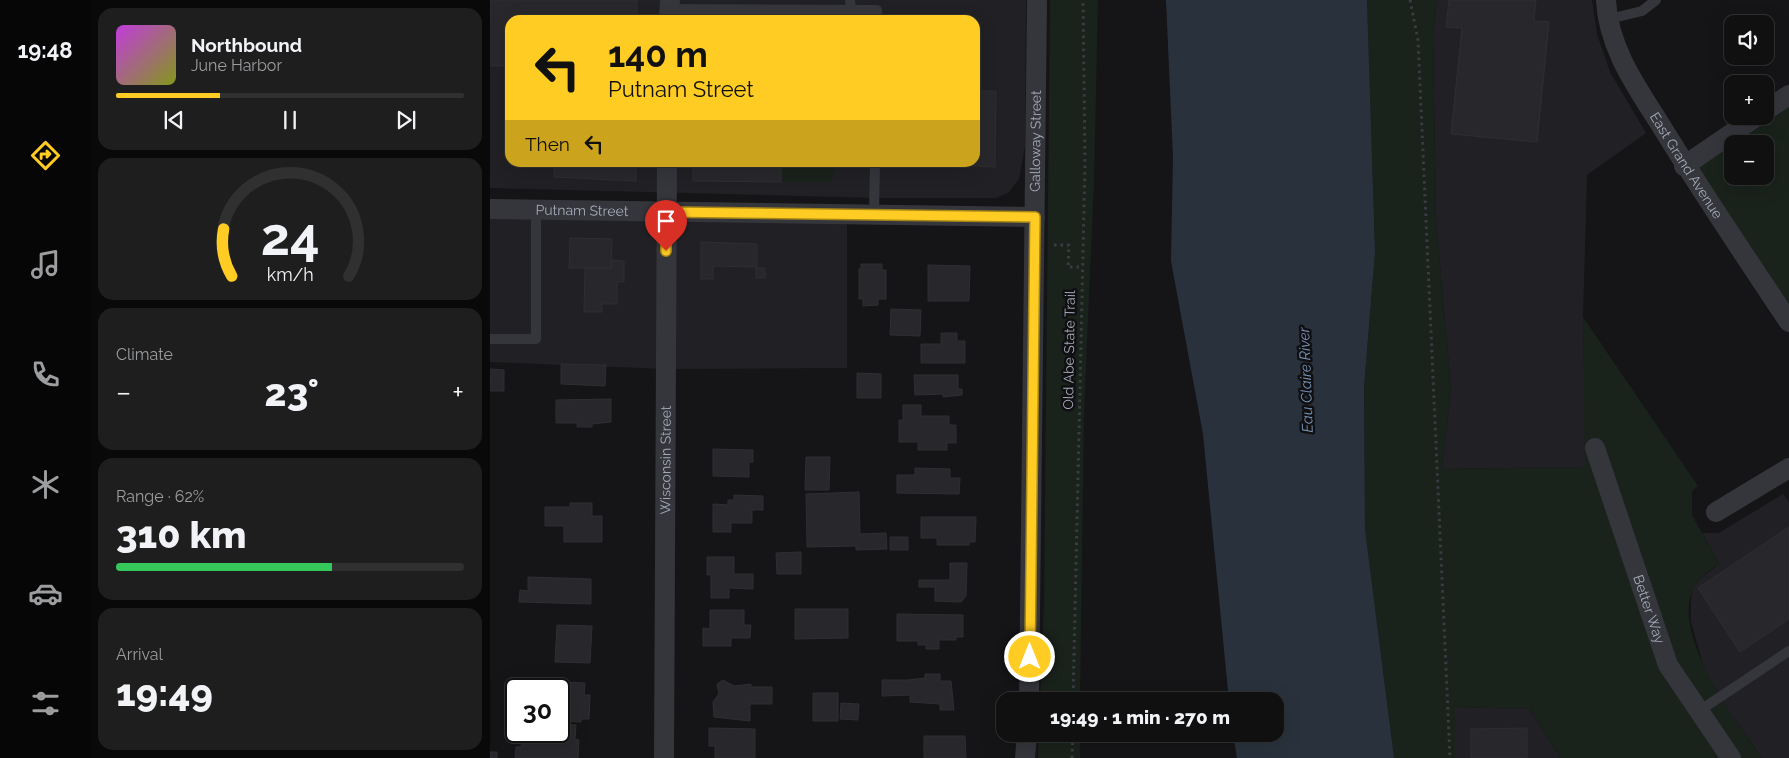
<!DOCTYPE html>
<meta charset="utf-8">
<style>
body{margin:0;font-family:Raleway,sans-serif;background:#1e1e1f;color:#f1f3f6;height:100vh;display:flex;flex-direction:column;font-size:19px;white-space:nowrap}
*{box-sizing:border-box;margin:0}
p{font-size:16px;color:#9c9d9f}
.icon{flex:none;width:28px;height:28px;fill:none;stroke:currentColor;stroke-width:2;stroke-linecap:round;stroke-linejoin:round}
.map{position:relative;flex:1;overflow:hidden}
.panel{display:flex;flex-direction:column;gap:8px;padding:8px;background:#090909;width:400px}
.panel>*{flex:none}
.banner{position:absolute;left:15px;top:15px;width:475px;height:152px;border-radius:15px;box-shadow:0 5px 20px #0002,0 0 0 1px #303031;background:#ffcc24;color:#111;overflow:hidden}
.fabs{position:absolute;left:1234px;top:15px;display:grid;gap:10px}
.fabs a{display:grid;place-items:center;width:50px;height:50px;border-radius:10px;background:#101011;box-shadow:0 5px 20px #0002,0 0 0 1px #303031;font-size:25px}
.speed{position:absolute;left:15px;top:678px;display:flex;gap:10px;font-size:25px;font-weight:700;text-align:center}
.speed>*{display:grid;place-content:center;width:65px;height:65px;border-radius:50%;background:#101011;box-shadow:0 5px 20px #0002,0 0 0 1px #303031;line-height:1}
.speed .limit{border:2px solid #111;border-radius:8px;background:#fff;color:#111}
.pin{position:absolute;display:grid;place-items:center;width:42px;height:42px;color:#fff;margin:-51px -21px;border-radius:50% 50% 50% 0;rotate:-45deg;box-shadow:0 0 5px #0007}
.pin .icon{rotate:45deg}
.me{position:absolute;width:55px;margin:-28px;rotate:0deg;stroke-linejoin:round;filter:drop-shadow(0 0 4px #0008)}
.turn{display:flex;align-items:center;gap:18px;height:105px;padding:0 20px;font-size:22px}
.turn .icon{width:65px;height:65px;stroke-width:2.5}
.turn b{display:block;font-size:35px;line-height:42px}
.then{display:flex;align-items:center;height:48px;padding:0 20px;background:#0003;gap:10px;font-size:19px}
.big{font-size:38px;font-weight:800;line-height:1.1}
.panel .card{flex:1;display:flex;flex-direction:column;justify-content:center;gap:8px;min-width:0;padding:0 18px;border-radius:15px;background:#1e1e1f}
.panel .dial{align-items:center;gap:0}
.dial svg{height:130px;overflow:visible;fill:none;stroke:#303031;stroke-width:7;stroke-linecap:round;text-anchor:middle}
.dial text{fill:#f1f3f6;stroke:none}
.song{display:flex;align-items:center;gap:15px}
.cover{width:60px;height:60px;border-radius:8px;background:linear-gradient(135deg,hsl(290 70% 55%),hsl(70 70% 35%))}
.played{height:5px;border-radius:2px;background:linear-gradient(90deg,#ffcc24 30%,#303031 30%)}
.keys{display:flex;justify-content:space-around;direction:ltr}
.heat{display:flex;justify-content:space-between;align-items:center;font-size:28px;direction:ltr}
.charge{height:8px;border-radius:4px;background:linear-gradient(90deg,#34c759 62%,#303031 0)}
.trip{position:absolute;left:506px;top:692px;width:288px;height:50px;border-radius:15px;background:#101011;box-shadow:0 5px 20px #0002,0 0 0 1px #303031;font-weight:800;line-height:50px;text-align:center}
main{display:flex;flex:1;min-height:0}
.tabs{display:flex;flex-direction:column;width:90px;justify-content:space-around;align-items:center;background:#060607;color:#9c9d9f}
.tabs .icon{width:35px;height:35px}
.tabs .selected{color:#ffcc24}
.tabs b{font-size:22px;color:#f1f3f6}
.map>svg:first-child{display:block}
</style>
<main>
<nav class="tabs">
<b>19:48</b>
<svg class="icon selected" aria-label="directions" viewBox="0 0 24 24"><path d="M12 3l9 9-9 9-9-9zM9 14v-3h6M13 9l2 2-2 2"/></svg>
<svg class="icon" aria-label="music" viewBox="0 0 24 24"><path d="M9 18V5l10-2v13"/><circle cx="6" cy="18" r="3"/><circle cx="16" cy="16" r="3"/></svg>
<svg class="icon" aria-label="phone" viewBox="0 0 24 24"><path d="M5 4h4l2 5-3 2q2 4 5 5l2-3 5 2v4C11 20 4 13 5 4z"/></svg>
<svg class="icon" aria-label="climate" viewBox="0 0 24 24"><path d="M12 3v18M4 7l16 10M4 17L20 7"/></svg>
<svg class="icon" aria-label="car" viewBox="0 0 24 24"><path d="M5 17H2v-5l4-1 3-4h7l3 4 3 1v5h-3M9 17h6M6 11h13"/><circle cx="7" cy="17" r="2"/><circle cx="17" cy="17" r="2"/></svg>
<svg class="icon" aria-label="filters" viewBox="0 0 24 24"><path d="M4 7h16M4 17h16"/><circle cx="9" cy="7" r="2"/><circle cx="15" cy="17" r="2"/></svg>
</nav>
<section class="panel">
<div class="card">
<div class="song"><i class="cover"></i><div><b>Northbound</b><p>June Harbor</p></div></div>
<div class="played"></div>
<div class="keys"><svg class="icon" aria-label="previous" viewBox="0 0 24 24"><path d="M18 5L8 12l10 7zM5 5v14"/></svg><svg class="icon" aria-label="pause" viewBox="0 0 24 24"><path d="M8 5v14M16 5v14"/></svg><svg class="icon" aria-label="next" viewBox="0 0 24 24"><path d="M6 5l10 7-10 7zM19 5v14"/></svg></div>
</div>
<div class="card dial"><svg viewBox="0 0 100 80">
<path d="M14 69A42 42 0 1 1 86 69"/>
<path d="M14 69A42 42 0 0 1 9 40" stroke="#ffcc24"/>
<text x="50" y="56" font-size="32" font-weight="700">24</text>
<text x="50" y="72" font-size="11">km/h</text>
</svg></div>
<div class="card"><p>Climate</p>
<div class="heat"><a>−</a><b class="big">23°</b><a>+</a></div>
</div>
<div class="card"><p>Range · 62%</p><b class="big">310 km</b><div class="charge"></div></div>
<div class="card"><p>Arrival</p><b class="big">19:49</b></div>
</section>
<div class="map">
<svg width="1299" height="758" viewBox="0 0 1299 758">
<rect width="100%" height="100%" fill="#151517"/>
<path fill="#212024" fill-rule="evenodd" d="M 0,0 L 536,0 L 535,146 L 529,179 L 518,193 L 506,198 L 385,198 L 0,188 ZM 20,20 L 485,20 L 485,162 L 20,162 Z
M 947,0 L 1102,0 L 1107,34 L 1120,72 L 1156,133 L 1097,175 L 1093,317 L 1096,467 L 952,469 L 961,389 L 946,221 L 943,33 Z
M 0,209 L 357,214 L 357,368 L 176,369 L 0,362 Z
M 1293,494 L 1299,502 L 1299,758 L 1272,758 L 1238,710 L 1214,668 L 1201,622 L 1201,601 L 1202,589 L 1207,581 L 1229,564 L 1212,533 L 1229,533 Z
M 965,707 L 1040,709 L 1070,758 L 965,758 Z"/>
<path fill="#1a221c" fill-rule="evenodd" d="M 560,0 L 608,0 L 604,181 L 594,413 L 590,701 L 550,701 L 554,602 Z
M 877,0 L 947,0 L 943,33 L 946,221 L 961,389 L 952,469 L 1095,467 L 1093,317 L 1208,486 L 1202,491 L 1202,515 L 1229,564 C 1220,570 1209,577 1204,587 C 1179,633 1247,722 1272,758 L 1070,758 L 1040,709 L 965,707 L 965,758 L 904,758 L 875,529 L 874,387 L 885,252 Z
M 1299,95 L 1299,322 L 1194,166 ZM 1242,144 L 1275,144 L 1275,176 L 1242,176 Z
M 291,163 L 343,163 L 343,182 L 291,182 Z
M 549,734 L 590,734 L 590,758 L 548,758 Z"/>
<path fill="#29323c" d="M 676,0 L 877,0 L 885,252 L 874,387 L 875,529 L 904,758 L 747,758 L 743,734 L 785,734 L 785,701 L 739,701 L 713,434 L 681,261 L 683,157 Z"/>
<path fill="#28272b" stroke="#2f2e33" d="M 0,0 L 147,0 L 147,20 L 20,20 L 20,66 L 0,66 Z
M 959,0 L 1046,0 L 1044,21 L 1059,22 L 1047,142 L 961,134 L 972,28 L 956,27 Z
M 485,91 L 506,91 L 505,167 L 464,165 L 464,162 L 485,162 Z
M 65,162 L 146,162 L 146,181 L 64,177 Z
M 203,162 L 291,162 L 291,182 L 203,181 Z
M 80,238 L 122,239 L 121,268 L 79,268 Z
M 211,242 L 267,244 L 267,267 L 223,266 L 223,279 L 211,279 Z
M 121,260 L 134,261 L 134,282 L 127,282 L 127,304 L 112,304 L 112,312 L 94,312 L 95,268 L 121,268 Z
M 371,264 L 392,264 L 392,270 L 396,270 L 396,299 L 388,299 L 388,305 L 373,306 L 373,299 L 369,299 L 369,269 L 371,269 Z
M 438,265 L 480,266 L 479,301 L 438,301 Z
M 266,268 L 275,268 L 275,278 L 266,278 Z
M 401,309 L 431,310 L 430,336 L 400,335 Z
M 451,333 L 467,333 L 467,341 L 475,341 L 475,363 L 431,363 L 431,344 L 451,344 Z
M 71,364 L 116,365 L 115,386 L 71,384 Z
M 0,369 L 14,370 L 14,391 L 0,391 Z
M 367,373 L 391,374 L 391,398 L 367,398 Z
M 424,375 L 468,375 L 468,389 L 472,389 L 472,395 L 453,397 L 453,394 L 425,395 Z
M 121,399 L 121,422 L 102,424 L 102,427 L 87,427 L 87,423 L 66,423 L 66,400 Z
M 413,405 L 431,405 L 431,416 L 459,416 L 459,425 L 466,425 L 466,443 L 457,443 L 457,450 L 428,450 L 428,442 L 409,442 L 409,420 L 413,420 Z
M 223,449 L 263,450 L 263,462 L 259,462 L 259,477 L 223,476 Z
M 316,457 L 340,457 L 339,490 L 315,490 Z
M 425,468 L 460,469 L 460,478 L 470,478 L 469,494 L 407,493 L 407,475 L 425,475 Z
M 369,492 L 370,534 L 396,533 L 397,549 L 366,550 L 366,546 L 317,547 L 316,494 Z
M 244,495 L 273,496 L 273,510 L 262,510 L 262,523 L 241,523 L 241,532 L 223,532 L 223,504 L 238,505 L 238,500 L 244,500 Z
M 80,503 L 102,503 L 102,516 L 112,516 L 112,542 L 74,542 L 74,526 L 55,526 L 55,507 L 80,507 Z
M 431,517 L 486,517 L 485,542 L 479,542 L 479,545 L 447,545 L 447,538 L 431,538 Z
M 1299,527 L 1299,619 L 1250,652 L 1208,588 Z
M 400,537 L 418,537 L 418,550 L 400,550 Z
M 311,552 L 311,574 L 287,574 L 286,553 Z
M 217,557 L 244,557 L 244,574 L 263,574 L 263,589 L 239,588 L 239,598 L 221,598 L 221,575 L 217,575 Z
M 460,563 L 477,563 L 476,596 L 471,602 L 445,601 L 445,587 L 429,587 L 429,580 L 460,580 Z
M 38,577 L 101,579 L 101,604 L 29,602 L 30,590 L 38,591 Z
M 305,609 L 358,609 L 358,638 L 305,639 Z
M 220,610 L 254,610 L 254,625 L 261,625 L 260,638 L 241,638 L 241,646 L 213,646 L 213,628 L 220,629 Z
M 407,614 L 473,615 L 473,637 L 466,637 L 466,640 L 449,640 L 449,649 L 436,649 L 436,645 L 428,645 L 428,641 L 407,641 Z
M 67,625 L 102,626 L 100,663 L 65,662 Z
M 435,674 L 450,674 L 450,681 L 461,681 L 464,710 L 450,710 L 450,704 L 420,702 L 420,695 L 392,696 L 392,680 L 418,680 L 435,678 Z
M 233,680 L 244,686 L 261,684 L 261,687 L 282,687 L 282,704 L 260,704 L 260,721 L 224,717 L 223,702 L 229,694 L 227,684 Z
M 71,682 L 95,683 L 94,695 L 100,695 L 99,719 L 91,719 L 91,722 L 71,721 L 72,719 L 69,718 L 69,689 L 54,689 L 54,687 L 70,687 Z
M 323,693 L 348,693 L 348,721 L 323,721 Z
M 351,703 L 369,704 L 368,720 L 350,719 Z
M 69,724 L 86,725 L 85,739 L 89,740 L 88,758 L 25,758 L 26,747 L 31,747 L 32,736 L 50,737 L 51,731 L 69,731 Z
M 219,728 L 265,729 L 265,758 L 225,758 L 225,746 L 219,746 Z
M 1037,728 L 1037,758 L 981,758 L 981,729 Z
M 434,736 L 475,736 L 476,758 L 434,758 Z
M 0,752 L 7,752 L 7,758 L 0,758 Z"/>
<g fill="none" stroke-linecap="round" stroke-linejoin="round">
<path stroke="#3b3c43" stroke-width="3" stroke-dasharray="2.5 4" stroke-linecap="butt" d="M 920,0 L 928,40 L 960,758
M 564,245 L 579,245 L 578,267 L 592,267
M 583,701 L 595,163 L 593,0
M 582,758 L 583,734"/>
<path stroke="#35363c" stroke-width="10" d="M 360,0 L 361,10
M 179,9 L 387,10 L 387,20
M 1119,19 L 1152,11 L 1166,0
M 384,215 L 385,162
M 0,339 L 46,339 L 46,210
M 1209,711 L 1299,651"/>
<g stroke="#35363c" stroke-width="20">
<path id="s1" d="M 1116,0 C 1118,47 1146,86 1170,124 C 1211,191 1255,256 1299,322"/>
<path d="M 179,20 L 180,0"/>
<path d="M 1275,111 L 1299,95"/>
<path d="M 1194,166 L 1267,116"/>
<path id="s2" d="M 0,209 L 545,217"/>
<path id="s3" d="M 1105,448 L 1178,665 L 1241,758"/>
<path d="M 1226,512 L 1299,468"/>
<path id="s4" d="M 539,701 L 547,0"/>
<path id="s5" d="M 174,758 L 177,162"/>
<path d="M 535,758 L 537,734"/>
</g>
</g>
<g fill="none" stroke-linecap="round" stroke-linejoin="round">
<defs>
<path id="route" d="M 176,251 L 176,212 L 545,217 L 540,657"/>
</defs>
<use href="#route" stroke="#a68517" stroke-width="12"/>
<use href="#route" stroke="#ffcc24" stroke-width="9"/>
</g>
<g text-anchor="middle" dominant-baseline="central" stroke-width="5" stroke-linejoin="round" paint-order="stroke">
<g font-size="14" fill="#a5a9b8" stroke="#101012">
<text stroke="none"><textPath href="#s4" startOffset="560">Galloway Street</textPath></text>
<text stroke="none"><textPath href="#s1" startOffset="186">East Grand Avenue</textPath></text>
<text stroke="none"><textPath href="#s2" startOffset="92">Putnam Street</textPath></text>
<text transform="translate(579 350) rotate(-89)">Old Abe State Trail</text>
<text stroke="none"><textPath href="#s5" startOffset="298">Wisconsin Street</textPath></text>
<text stroke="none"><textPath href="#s3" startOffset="170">Better Way</textPath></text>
</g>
<g font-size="15" font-style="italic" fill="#7893b7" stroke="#101012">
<text transform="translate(816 380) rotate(-92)">Eau Claire River</text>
</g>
</g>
</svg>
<div class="fabs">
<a><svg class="icon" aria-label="sound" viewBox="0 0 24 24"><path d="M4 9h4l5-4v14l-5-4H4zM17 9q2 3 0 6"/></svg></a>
<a>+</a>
<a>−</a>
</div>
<div class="speed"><div class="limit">30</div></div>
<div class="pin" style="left:176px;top:251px;background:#d93025"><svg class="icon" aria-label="arrive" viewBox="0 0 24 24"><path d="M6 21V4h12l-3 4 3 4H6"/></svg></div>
<svg class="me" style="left:540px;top:657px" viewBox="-20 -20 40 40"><circle r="17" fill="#ffcc24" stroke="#fff" stroke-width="3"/><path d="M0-11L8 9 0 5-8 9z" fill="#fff"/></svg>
<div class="trip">19:49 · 1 min · 270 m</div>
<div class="banner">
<div class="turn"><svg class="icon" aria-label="left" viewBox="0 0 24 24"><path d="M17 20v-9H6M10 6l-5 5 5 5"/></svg><div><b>140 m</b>Putnam Street</div></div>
<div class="then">Then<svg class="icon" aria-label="left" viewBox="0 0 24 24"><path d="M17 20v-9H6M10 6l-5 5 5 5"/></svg></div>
</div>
</div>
</main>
